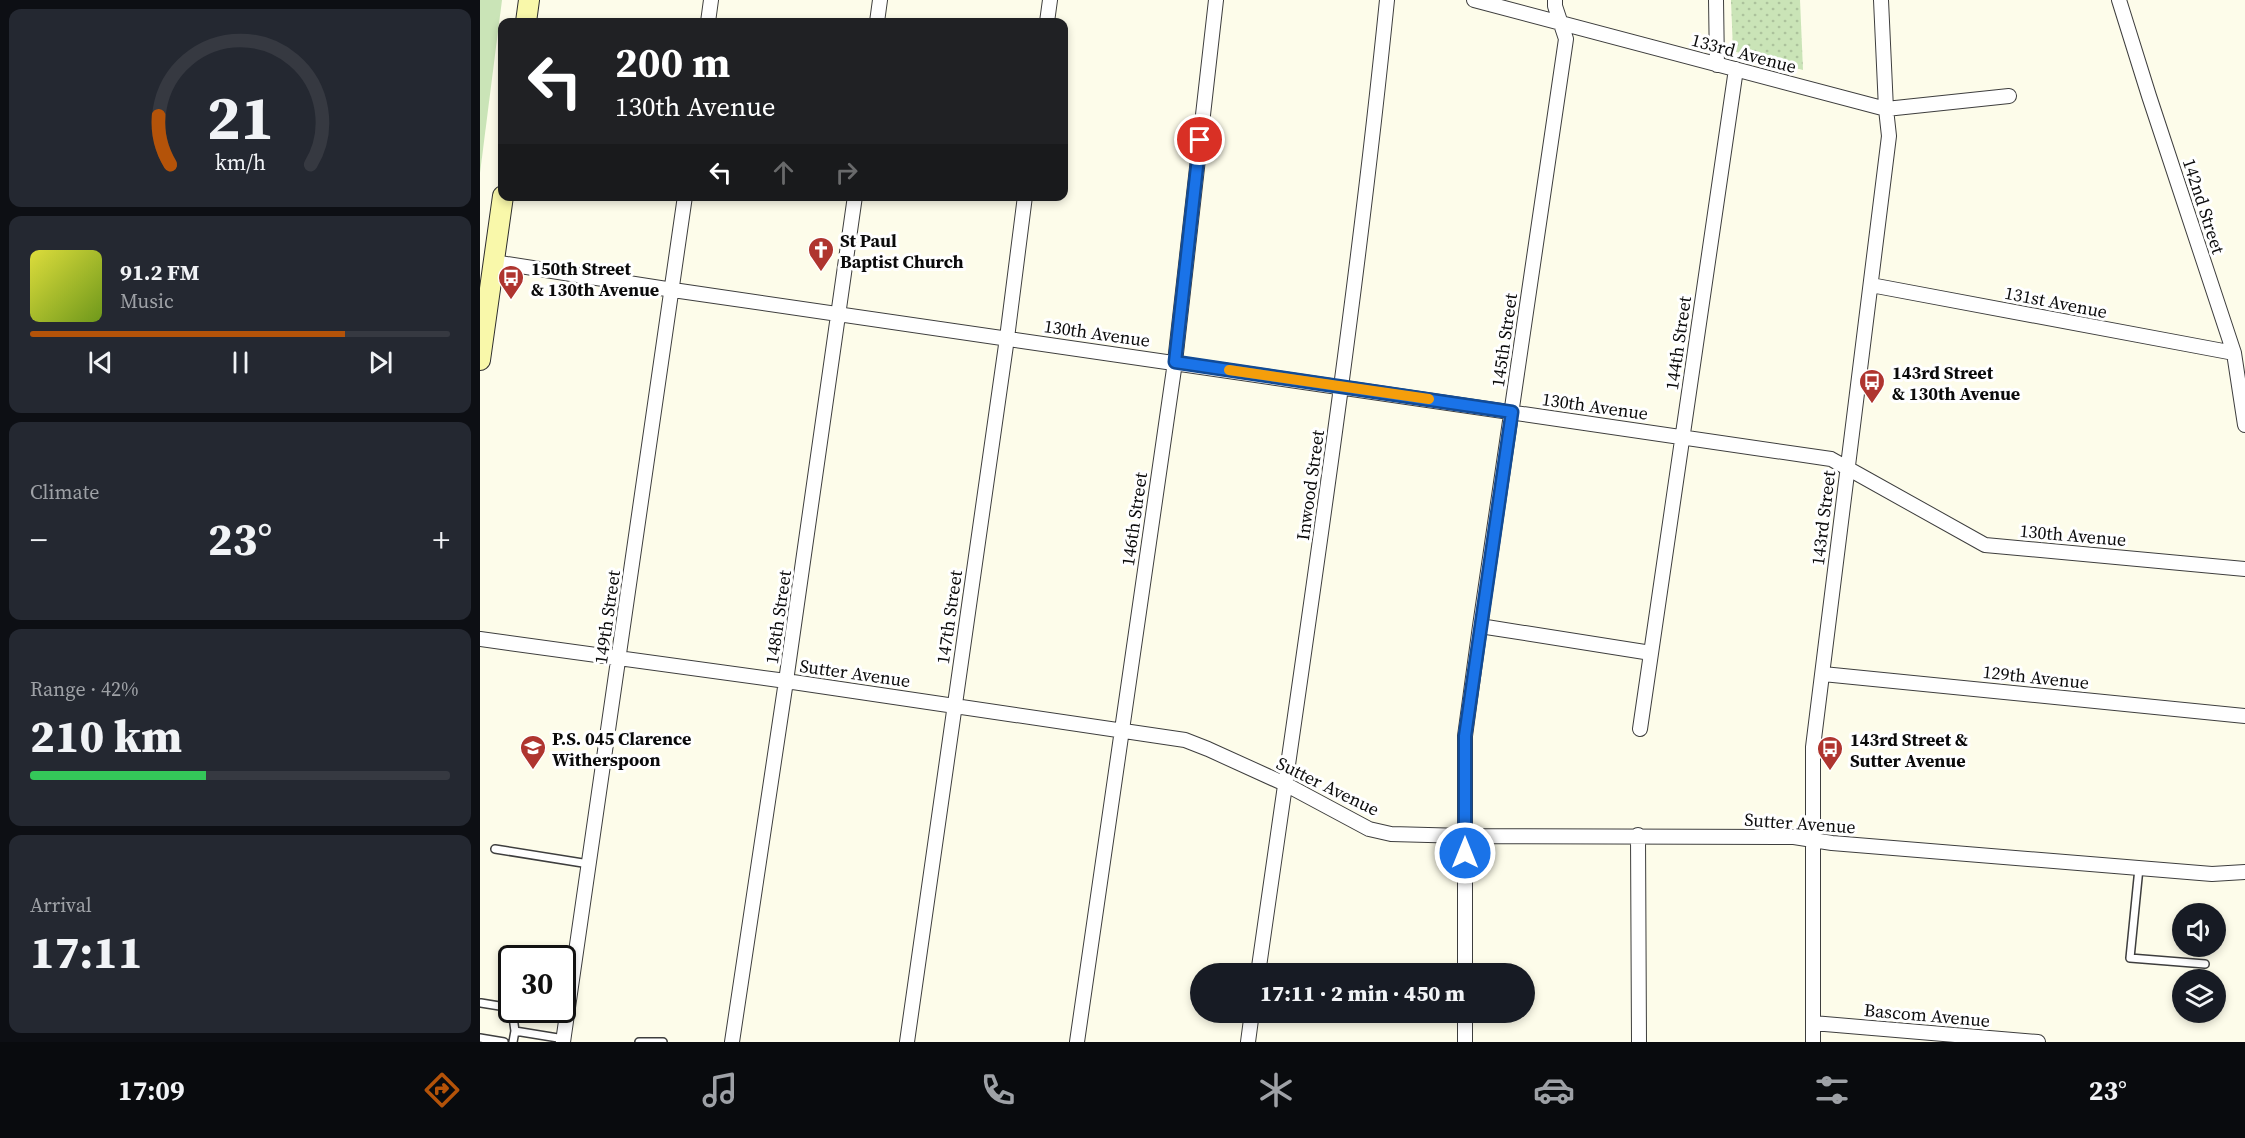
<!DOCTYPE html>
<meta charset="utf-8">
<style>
body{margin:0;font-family:"Source Serif 4",serif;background:#242831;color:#f1f3f6;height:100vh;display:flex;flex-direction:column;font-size:22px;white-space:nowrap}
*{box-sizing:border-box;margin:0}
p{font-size:20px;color:#9ea1a6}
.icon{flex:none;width:33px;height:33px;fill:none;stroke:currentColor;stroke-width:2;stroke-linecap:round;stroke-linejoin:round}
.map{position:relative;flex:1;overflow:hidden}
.panel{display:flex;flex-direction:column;gap:9px;padding:9px;background:#0d0f14;width:480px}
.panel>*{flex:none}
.hud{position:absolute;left:18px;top:18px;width:570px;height:183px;border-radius:12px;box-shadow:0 3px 9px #0003;background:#202124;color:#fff;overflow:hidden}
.buttons{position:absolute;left:1692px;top:903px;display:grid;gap:12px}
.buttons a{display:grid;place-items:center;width:54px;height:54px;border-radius:50%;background:#171b24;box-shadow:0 3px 9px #0003;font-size:30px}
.speed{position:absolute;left:18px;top:945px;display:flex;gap:12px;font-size:30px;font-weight:700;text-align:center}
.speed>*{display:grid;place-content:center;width:78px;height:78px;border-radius:50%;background:#171b24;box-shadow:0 3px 9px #0003;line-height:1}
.speed .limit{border:3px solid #111;border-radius:9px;background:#fff;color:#111}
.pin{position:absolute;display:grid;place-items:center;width:51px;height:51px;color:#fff;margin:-26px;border:3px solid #fff;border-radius:50%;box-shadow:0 2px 6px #0007}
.me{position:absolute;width:66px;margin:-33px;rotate:0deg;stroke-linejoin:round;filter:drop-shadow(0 0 4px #0008)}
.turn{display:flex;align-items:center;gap:21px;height:126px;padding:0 18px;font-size:27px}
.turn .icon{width:78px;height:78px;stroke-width:2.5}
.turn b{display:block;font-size:42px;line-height:51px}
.lanes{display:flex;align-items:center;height:57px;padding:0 18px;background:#0003;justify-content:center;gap:30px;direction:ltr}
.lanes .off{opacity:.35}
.big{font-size:45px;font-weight:800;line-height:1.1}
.panel .tile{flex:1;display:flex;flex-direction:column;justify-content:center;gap:9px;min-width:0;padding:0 21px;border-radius:12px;background:#242831}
.panel .dial{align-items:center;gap:0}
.dial svg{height:156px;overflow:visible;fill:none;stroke:#363941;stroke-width:7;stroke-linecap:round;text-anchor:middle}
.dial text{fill:#f1f3f6;stroke:none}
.song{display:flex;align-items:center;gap:18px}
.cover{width:72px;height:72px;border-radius:9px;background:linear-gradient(135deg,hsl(60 70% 55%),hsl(80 70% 35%))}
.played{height:6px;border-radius:3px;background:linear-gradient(90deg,#b45309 75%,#363941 75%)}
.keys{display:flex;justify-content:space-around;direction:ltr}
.heat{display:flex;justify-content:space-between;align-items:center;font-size:33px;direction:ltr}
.charge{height:9px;border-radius:4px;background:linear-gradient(90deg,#34c759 42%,#363941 0)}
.trip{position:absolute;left:710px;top:963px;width:345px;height:60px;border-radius:30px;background:#171b24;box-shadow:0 3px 9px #0003;font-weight:800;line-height:60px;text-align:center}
.menu{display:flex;height:96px;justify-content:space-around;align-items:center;background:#090b0e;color:#9ea1a6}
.menu .icon{width:42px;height:42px}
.menu .current{color:#b45309}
.menu b{font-size:27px;color:#f1f3f6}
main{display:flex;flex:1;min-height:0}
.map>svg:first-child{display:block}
</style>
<main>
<section class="panel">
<div class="tile dial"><svg viewBox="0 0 100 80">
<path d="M14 69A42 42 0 1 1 86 69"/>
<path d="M14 69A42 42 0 0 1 8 44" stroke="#b45309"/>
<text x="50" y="56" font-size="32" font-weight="700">21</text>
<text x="50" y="72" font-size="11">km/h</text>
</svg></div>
<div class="tile">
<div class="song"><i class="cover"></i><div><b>91.2 FM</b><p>Music</p></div></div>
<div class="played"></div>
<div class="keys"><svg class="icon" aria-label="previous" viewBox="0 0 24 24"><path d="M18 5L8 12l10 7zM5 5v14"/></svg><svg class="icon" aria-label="pause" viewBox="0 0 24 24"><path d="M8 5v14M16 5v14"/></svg><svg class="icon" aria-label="next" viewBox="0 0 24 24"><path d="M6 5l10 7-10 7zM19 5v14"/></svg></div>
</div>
<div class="tile"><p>Climate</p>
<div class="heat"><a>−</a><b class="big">23°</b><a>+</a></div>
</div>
<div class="tile"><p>Range · 42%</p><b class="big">210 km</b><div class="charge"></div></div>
<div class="tile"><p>Arrival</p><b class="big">17:11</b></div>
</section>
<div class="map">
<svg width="1765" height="1042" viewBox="0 0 1765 1042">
<defs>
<pattern id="grass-dots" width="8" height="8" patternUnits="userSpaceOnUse" patternTransform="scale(1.5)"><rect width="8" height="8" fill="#cae4b7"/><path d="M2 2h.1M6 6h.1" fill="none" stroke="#acc29c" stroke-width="1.8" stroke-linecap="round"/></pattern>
</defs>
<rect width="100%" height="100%" fill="#fdfcea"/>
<path fill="url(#grass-dots)" d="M 1251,0 L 1320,0 L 1323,70 L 1253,51 Z"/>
<path fill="#cae4b7" d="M 0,0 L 22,0 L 0,173 Z"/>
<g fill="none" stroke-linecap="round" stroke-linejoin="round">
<defs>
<path id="lane" d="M 15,849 L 109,864
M 1659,868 L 1650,958 L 1725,964
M 1,1003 L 32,1008
M 32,1010 L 35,1031 L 84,1039
M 0,1038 L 24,1042
M 33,1042 L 35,1031
M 159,1042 L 183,1042"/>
<path id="street" d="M 994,0 L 1406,109 L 1529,96
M 1236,0 L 1237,65
M 1639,0 L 1669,96 L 1754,353 L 1765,425
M 228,22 L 231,0
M 397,22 L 400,0
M 567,22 L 570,0
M 14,262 L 193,290 L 1351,459 L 1505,545 L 1765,569
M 1391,285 L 1754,353
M 1000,626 L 1171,653
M 0,639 L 306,681 L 705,740 L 728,749 L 805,784 L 889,829 L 911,834 L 985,836 L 1314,837 L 1352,843 L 1732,874 L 1765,872
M 1343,674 L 1765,716
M 1160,729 L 1256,69
M 1158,835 L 1159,1042
M 778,974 C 824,649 874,326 907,0
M 985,974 L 985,736 L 1000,626 L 1086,39 L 1075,6 L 1075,0
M 985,1012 L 985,1042
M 1333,1023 L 1558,1042
M 83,1042 L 205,196
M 252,1042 L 306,681 L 375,196
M 427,1042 L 527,338 L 545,196
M 597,1042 L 695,362 L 736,0
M 768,1042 L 772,1012
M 1333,1042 L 1333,747 L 1409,136 L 1406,109 L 1401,0"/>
<path id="secondary" d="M 46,22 L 49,0
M 0,360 L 23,196"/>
</defs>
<use href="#lane" stroke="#3e3e3e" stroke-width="10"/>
<use href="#street" stroke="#3e3e3e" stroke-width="16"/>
<use href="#secondary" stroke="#2d2d2d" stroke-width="22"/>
<use href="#lane" stroke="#fff" stroke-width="7"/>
<use href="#street" stroke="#fff" stroke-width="14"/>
<use href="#secondary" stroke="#f9f8aa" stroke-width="20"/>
</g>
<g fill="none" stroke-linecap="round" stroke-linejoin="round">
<defs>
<path id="route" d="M 720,140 L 695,362 L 1032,412 L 985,736 L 985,853"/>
</defs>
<use href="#route" stroke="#114b97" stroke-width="15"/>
<use href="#route" stroke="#1a73e8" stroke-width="10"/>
<path stroke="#f59e0b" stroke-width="10" d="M 749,370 L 949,399"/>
</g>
<defs>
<symbol id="church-pin" viewBox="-11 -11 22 30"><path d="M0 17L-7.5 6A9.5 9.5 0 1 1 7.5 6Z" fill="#af352f" stroke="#fff"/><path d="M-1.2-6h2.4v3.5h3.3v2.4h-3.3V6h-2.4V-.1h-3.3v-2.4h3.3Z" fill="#fff"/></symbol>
<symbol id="bus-pin" viewBox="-11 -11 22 30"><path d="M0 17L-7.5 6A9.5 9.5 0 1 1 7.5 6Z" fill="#af352f" stroke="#fff"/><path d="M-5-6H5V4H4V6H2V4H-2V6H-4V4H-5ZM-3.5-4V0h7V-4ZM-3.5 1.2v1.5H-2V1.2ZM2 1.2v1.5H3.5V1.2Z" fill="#fff"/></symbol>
<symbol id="school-pin" viewBox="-11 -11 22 30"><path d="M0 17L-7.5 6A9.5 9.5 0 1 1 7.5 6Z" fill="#af352f" stroke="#fff"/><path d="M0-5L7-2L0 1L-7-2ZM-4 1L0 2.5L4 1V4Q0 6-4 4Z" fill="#fff"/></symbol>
</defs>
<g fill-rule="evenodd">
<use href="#church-pin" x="326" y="235" width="30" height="40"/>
<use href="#bus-pin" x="16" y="263" width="30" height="40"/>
<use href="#bus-pin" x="1377" y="367" width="30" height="40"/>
<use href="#school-pin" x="38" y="733" width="30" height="40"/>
<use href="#bus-pin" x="1335" y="734" width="30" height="40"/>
</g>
<g text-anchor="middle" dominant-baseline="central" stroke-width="6" stroke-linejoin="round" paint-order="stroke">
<g font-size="18" fill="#0b0b0b" stroke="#fff">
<text transform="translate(1264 53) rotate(15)">133rd Avenue</text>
<text transform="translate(1724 206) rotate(72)">142nd Street</text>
<text transform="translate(1576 302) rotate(11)">131st Avenue</text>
<text transform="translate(617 333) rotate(8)">130th Avenue</text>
<text transform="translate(1024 340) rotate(-82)">145th Street</text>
<text transform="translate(1198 343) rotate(-82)">144th Street</text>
<text transform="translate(1115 406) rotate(8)">130th Avenue</text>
<text transform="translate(830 485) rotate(-82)">Inwood Street</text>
<text transform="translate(1343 518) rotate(-83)">143rd Street</text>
<text transform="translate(654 519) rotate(-82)">146th Street</text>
<text transform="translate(1593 535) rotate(5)">130th Avenue</text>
<text transform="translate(127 617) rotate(-82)">149th Street</text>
<text transform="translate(298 617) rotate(-82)">148th Street</text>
<text transform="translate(469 617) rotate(-82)">147th Street</text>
<text transform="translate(375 673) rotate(8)">Sutter Avenue</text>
<text transform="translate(1556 677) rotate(6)">129th Avenue</text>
<text transform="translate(848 786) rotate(26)">Sutter Avenue</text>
<text transform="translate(1320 823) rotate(4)">Sutter Avenue</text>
<text transform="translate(1447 1015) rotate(5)">Bascom Avenue</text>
</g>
<g font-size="18" font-weight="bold" fill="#0b0b0b" stroke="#fff" text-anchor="start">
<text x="360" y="240">St Paul<tspan x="360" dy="21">Baptist Church</tspan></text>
<text x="51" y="268">150th Street<tspan x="51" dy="21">&amp; 130th Avenue</tspan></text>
<text x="1412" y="372">143rd Street<tspan x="1412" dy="21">&amp; 130th Avenue</tspan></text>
<text x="72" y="738">P.S. 045 Clarence<tspan x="72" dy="21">Witherspoon</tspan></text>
<text x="1370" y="739">143rd Street &amp;<tspan x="1370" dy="21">Sutter Avenue</tspan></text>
</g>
</g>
</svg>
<div class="buttons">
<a><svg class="icon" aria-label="sound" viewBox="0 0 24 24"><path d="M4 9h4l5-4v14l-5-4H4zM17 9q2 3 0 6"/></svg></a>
<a><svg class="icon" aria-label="layers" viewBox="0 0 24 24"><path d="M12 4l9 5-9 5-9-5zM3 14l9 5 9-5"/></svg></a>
</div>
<div class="speed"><div class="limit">30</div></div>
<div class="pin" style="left:720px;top:140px;background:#d93025"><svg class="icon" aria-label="arrive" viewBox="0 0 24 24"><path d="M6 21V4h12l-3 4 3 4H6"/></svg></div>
<svg class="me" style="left:985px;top:853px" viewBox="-20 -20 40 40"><circle r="17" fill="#1a73e8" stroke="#fff" stroke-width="3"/><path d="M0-11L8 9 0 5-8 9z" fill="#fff"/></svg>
<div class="trip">17:11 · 2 min · 450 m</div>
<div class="hud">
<div class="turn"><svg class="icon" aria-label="left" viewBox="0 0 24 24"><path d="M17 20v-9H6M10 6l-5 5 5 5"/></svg><div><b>200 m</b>130th Avenue</div></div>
<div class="lanes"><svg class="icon" aria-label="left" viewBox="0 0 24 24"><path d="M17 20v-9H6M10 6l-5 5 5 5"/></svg><svg class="icon off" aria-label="ahead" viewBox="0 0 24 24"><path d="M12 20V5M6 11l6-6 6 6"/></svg><svg class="icon off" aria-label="right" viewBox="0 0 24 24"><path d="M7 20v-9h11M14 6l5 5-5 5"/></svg></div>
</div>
</div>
</main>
<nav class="menu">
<b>17:09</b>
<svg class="icon current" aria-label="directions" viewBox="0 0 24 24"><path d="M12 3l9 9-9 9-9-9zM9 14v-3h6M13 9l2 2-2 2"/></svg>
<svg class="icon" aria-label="music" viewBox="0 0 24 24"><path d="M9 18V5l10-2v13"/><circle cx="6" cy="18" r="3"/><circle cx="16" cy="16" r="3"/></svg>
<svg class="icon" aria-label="phone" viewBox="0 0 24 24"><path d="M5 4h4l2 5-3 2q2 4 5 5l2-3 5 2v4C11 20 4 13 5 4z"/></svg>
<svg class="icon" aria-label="climate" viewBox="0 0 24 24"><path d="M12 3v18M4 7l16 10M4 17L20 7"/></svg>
<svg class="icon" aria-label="car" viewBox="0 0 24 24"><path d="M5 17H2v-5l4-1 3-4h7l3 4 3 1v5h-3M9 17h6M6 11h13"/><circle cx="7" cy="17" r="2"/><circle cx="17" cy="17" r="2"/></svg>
<svg class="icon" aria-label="filters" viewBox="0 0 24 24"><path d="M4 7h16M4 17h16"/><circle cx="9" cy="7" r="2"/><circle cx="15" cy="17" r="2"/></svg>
<b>23°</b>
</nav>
